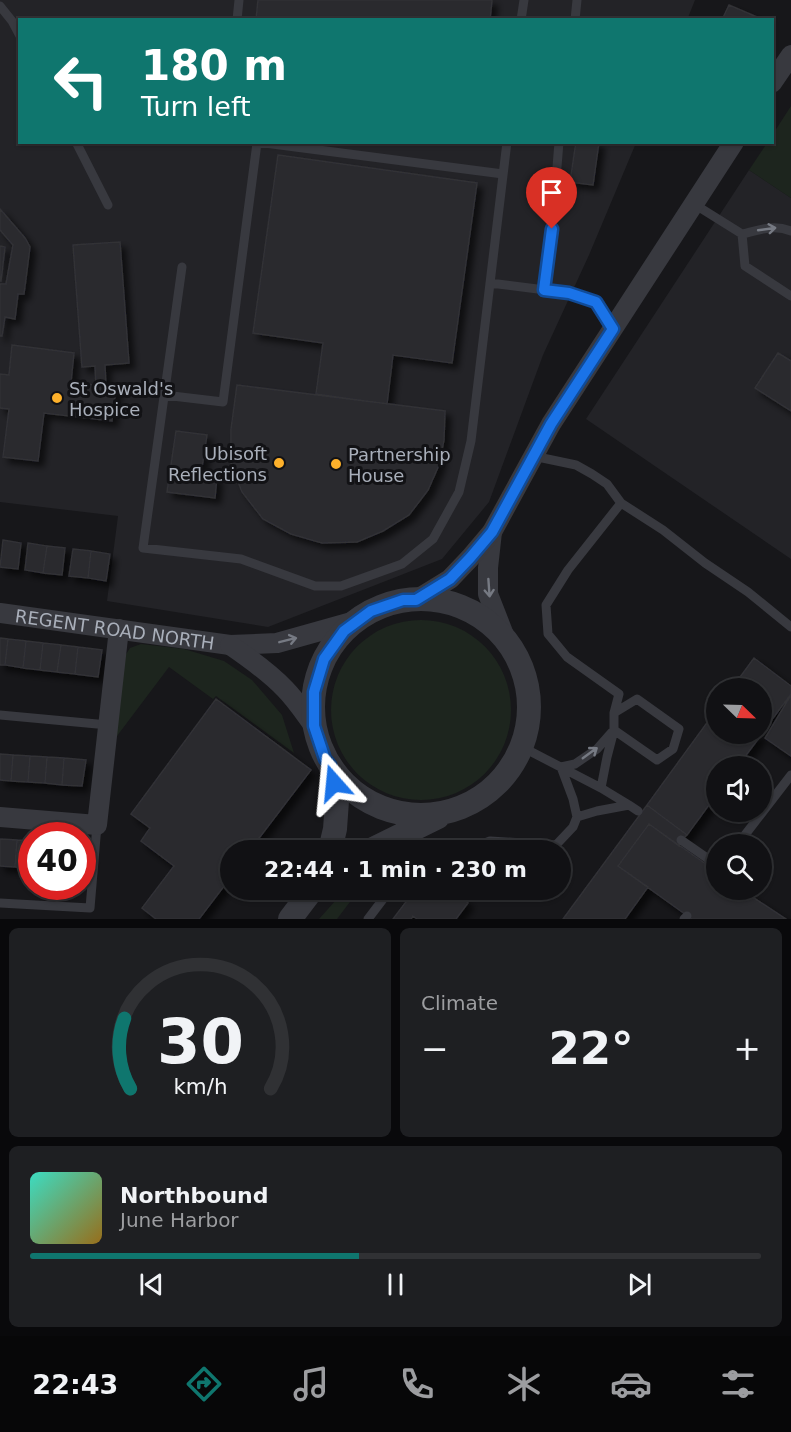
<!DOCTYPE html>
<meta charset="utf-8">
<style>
body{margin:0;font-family:"DejaVu Sans",sans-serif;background:#1e1f22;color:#f1f3f6;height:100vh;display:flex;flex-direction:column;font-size:22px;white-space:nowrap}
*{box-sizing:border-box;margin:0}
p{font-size:20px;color:#9c9da0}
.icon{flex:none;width:33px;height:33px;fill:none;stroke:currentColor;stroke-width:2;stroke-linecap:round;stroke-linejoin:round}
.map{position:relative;height:919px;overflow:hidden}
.drawer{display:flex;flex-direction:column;gap:9px;padding:9px;background:#09090b;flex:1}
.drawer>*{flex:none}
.guide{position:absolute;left:18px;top:18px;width:756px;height:126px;border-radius:0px;box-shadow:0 2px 4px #0004,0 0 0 2px #303134;background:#0f766e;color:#fff;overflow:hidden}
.needle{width:39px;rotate:113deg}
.controls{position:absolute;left:706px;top:678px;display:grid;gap:12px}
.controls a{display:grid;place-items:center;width:66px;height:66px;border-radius:50%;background:#111114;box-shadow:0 2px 4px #0004,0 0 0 2px #303134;font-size:30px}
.speed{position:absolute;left:18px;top:822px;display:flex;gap:12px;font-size:30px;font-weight:700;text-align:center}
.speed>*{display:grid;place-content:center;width:78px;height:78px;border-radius:50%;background:#111114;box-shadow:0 2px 4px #0004,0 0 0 2px #303134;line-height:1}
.speed .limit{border:9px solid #d22;background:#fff;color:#111}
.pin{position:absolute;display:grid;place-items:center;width:51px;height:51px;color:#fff;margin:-62px -26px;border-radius:50% 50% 50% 0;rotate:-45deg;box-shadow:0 0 6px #0007}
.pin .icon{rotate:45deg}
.me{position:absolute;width:66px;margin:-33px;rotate:342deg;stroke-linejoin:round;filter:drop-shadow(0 0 4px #0008)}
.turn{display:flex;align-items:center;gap:21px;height:126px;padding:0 24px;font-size:27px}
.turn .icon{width:78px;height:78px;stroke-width:2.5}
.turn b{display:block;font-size:42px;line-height:51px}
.big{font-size:45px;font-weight:800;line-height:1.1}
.drawer .card{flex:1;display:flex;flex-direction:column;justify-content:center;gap:9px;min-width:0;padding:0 21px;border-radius:9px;background:#1e1f22}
.drawer .dial{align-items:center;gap:0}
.dial svg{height:156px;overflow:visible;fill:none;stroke:#303134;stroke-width:7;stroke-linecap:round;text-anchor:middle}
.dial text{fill:#f1f3f6;stroke:none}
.song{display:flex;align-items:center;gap:18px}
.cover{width:72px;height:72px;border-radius:9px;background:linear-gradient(135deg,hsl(170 70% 55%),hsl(40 70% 35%))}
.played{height:6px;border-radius:3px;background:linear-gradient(90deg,#0f766e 45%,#303134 45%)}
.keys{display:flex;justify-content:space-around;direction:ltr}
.heat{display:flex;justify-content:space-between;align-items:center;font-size:33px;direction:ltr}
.drawer .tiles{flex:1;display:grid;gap:9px;grid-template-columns:1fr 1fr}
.card:last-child{grid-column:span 2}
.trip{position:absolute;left:220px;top:840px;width:351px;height:60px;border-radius:30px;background:#111114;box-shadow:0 2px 4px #0004,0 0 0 2px #303134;font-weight:800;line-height:60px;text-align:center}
.tab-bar{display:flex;height:96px;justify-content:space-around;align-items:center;background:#070708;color:#9c9da0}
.tab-bar .icon{width:42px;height:42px}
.tab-bar .current{color:#0f766e}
.tab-bar b{font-size:27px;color:#f1f3f6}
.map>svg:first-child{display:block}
</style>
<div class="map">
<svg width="791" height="919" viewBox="0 0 791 919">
<defs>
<filter id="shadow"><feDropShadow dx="5.5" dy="5.5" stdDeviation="3" flood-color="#0009"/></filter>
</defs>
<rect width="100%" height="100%" fill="#17171a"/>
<path fill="#232327" d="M 0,0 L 695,0 L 687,20 L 20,20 L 20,142 L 636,143 L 589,255 L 543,355 L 489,502 L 442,559 L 268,627 L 107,601 L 118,516 L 0,502 Z
M 749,170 L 791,198 L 791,559 L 586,419 Z"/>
<path fill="#1d251e" d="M 791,106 L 791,198 L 749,170 L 767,143 L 772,142 L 773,134 Z
M331 710a90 90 0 1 1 180 0a90 90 0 1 1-180 0Z
M 141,644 L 184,649 L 224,661 L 252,680 L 282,715 L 294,753 L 216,696 L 213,699 L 169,667 L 114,740 L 123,659 L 130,648 Z
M 345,890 L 359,890 L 337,919 L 319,919 Z"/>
<path fill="#2a2a2e" stroke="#313136" stroke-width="1.5" filter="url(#shadow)" d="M 258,0 L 492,0 L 490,20 L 256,20 Z
M 729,5 L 757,17 L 756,20 L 722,20 Z
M 576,142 L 599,142 L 593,185 L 570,182 Z
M 278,155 L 477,183 L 452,363 L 393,355 L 387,404 L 316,394 L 323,343 L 253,333 Z
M 0,209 L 25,238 L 30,247 L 24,294 L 18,294 L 15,319 L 5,317 L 2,336 L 0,336 L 0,284 L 6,284 L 13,245 L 0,230 Z
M 120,242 L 129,363 L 105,365 L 106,387 L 96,385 L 95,366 L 82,367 L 73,245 Z
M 0,246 L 5,247 L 1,281 L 0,281 Z
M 12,345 L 74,353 L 71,382 L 116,388 L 112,421 L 44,413 L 38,461 L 3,457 L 9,409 L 0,408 L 0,374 L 9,375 Z
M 778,353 L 791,361 L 791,411 L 755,388 Z
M 237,385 L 445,411 L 444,440 L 439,465 L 428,490 L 409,515 L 383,531 L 357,542 L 322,543 L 291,534 L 263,519 L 242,492 L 231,463 L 231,429 Z
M 176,431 L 207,435 L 201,474 L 217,477 L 215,498 L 167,492 Z
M 3,540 L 21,543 L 18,569 L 0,567 Z
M 28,543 L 47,546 L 43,573 L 25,570 Z
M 47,546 L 65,548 L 62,575 L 43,573 Z
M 73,549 L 91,551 L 88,578 L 69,576 Z
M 91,551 L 110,554 L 106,581 L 88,578 Z
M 0,638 L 8,639 L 5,665 L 0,665 Z
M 8,639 L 26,641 L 23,668 L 5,665 Z
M 26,641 L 43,643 L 40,670 L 23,668 Z
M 43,643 L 61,645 L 57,672 L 40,670 Z
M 61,645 L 78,647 L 75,674 L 57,672 Z
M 78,647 L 102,650 L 98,677 L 75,674 Z
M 754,658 L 791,686 L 791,694 L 762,733 L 762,688 L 732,688 Z
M 791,695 L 791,756 L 765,738 Z
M 216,699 L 311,770 L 250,850 L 231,850 L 231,877 L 199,919 L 156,919 L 142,908 L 174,866 L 141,841 L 150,828 L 131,814 Z
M 717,709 L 717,734 L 762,734 L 738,766 L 717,766 L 717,794 L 687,835 L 647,805 Z
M 0,754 L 13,755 L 11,781 L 0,780 Z
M 13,755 L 30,756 L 28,782 L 11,781 Z
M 30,756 L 47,757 L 45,783 L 28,782 Z
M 47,757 L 64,758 L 62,785 L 45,783 Z
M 64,758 L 86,760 L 82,786 L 62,785 Z
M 647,805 L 687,835 L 681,840 L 679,846 L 649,824 L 618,866 L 648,887 L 625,919 L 563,919 Z
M 649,824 L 717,872 L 717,890 L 742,890 L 786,919 L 692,919 L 618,866 Z
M 0,839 L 17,840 L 15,867 L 0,866 Z
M 17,840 L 32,841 L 32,868 L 15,867 Z
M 415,890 L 450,890 L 468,903 L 456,919 L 417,919 L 413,916 L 411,919 L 393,919 Z"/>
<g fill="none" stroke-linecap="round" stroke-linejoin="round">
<path stroke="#38393f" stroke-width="9" d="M 0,6 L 12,21 L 20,36
M 237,20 L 239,0
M 521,20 L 524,0
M 575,20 L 577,0
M 76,142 L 108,205
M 257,142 L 503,174
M 694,204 L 742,234 L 745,266 L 791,296
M 742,234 C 759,230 774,224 791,231
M 182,267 L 143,548 L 241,559 L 315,586 L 341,586 L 402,564 L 433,539 L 459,492 L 471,441 L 507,142
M 490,283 L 569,293 L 596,302 L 613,329
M 544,290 L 552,229 L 559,142
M 164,395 L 223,402 L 257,143
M 533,456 L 576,465 L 592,474 L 607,484 L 621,503 L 663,530 L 705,563 L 748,592 L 791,627
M 0,715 L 108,725
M 614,730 L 657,760 L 673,749 L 679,729 L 637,699 L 614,713
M 522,747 L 601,788 L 629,805
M 601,788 L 607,757 L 614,730 L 614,713 L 619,694 L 567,657 L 548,634 L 546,605 L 568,570 L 621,503
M 577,817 L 573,799 L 561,767 L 575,764 L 597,749 L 612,732
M 681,840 L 717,865
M 738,844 L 791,775
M 466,850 L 490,841 L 556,845 L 573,827 L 577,817 L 597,811 L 629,805 L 638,811
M 0,903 L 90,908 L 97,825
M 368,919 L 390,890
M 684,919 L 687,916"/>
<g stroke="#38393f" stroke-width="20">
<path d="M 772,83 L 791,55"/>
<path d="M 492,532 L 488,568 L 488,594 L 506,640"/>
<path d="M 416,600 L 450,579 L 470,558 L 492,532 L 551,424 L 734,142"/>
<path id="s1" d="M 0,613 L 230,645 L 277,643 L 359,620"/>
<path d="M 230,645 C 249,658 269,672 285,689 C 296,700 305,714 314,726"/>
<path d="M 0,817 L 97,825 L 119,629"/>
</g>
<path stroke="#38393f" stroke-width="24" d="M313 707a108 108 0 1 1 216 0a108 108 0 1 1-216 0Z
M 330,850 L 335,829 L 337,801 L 331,767
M 371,850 L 438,817
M 290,919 L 312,890"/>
</g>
<defs><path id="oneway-shaft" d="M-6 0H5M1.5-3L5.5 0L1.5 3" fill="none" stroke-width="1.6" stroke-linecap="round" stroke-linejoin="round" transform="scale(1.5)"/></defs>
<g stroke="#767a83">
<use href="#oneway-shaft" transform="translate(767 229) rotate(-8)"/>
<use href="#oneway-shaft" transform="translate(489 588) rotate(86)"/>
<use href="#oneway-shaft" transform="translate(288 640) rotate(-14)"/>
<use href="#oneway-shaft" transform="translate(590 753) rotate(-36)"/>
</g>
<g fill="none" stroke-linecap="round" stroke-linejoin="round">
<defs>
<path id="route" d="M 334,783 L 330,765 L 325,759 L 314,726 L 314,692 L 324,659 L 344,631 L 371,611 L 403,600 L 416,600 L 450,579 L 470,558 L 492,532 L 551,424 L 613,329 L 596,302 L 569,293 L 544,290 L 552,229"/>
</defs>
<use href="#route" stroke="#114b97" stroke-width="15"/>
<use href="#route" stroke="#1a73e8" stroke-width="10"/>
</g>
<g fill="#feb12b" stroke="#121215" stroke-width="2">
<circle cx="57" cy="398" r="6"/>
<circle cx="279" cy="463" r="6"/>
<circle cx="336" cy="464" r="6"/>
</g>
<g text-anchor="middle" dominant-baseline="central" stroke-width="6" stroke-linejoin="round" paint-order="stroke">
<g font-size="18" fill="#a9afba" stroke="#121215" text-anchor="start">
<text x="69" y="388">St Oswald's<tspan x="69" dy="21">Hospice</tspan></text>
<text x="267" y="453" text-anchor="end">Ubisoft<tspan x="267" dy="21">Reflections</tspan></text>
<text x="348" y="454">Partnership<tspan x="348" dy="21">House</tspan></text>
</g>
<g font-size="18" fill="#a9afba" stroke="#121215">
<text stroke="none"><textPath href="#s1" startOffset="116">REGENT ROAD NORTH</textPath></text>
</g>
</g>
</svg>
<div class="controls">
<a><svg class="needle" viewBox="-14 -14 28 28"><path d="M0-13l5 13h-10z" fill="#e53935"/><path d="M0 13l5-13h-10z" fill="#9c9da0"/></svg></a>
<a><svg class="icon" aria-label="sound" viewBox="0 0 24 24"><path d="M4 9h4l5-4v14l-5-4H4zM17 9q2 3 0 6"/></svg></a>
<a><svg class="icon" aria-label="search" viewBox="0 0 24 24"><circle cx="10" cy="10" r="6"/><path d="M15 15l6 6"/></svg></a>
</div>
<div class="speed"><div class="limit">40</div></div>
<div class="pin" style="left:552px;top:229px;background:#d93025"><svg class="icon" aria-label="arrive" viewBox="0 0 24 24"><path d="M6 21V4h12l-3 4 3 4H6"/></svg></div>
<svg class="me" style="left:334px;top:783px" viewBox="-20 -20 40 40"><path d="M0-17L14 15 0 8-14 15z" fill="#1a73e8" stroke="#fff" stroke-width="4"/></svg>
<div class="trip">22:44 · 1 min · 230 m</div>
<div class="guide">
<div class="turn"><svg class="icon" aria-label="left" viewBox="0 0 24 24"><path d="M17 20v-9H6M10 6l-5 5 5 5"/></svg><div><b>180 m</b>Turn left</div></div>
</div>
</div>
<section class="drawer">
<div class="tiles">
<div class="card dial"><svg viewBox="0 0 100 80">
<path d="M14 69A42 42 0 1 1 86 69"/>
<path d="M14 69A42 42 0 0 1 11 33" stroke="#0f766e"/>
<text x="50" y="56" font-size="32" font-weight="700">30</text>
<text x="50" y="72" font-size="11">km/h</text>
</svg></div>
<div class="card"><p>Climate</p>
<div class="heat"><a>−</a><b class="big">22°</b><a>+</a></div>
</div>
<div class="card">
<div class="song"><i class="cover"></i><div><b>Northbound</b><p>June Harbor</p></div></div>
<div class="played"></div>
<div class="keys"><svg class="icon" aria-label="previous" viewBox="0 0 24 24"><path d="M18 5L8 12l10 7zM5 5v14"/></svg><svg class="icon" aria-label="pause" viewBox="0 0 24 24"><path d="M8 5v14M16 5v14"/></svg><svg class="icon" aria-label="next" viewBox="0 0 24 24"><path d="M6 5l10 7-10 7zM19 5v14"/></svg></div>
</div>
</div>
</section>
<nav class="tab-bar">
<b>22:43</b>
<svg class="icon current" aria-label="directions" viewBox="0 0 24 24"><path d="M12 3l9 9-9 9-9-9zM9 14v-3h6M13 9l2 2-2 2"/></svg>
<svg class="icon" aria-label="music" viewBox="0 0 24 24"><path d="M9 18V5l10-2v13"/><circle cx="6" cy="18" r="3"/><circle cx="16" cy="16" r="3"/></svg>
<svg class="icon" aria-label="phone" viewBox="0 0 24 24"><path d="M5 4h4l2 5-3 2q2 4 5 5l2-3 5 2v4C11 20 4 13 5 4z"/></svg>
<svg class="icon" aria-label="climate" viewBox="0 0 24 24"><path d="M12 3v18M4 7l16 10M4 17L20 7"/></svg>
<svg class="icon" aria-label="car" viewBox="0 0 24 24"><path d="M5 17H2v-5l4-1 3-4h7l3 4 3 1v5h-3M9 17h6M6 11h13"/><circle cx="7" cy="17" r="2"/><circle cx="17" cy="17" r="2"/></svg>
<svg class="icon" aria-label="filters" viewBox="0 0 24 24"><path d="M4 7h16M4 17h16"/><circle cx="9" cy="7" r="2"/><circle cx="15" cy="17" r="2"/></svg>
</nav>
